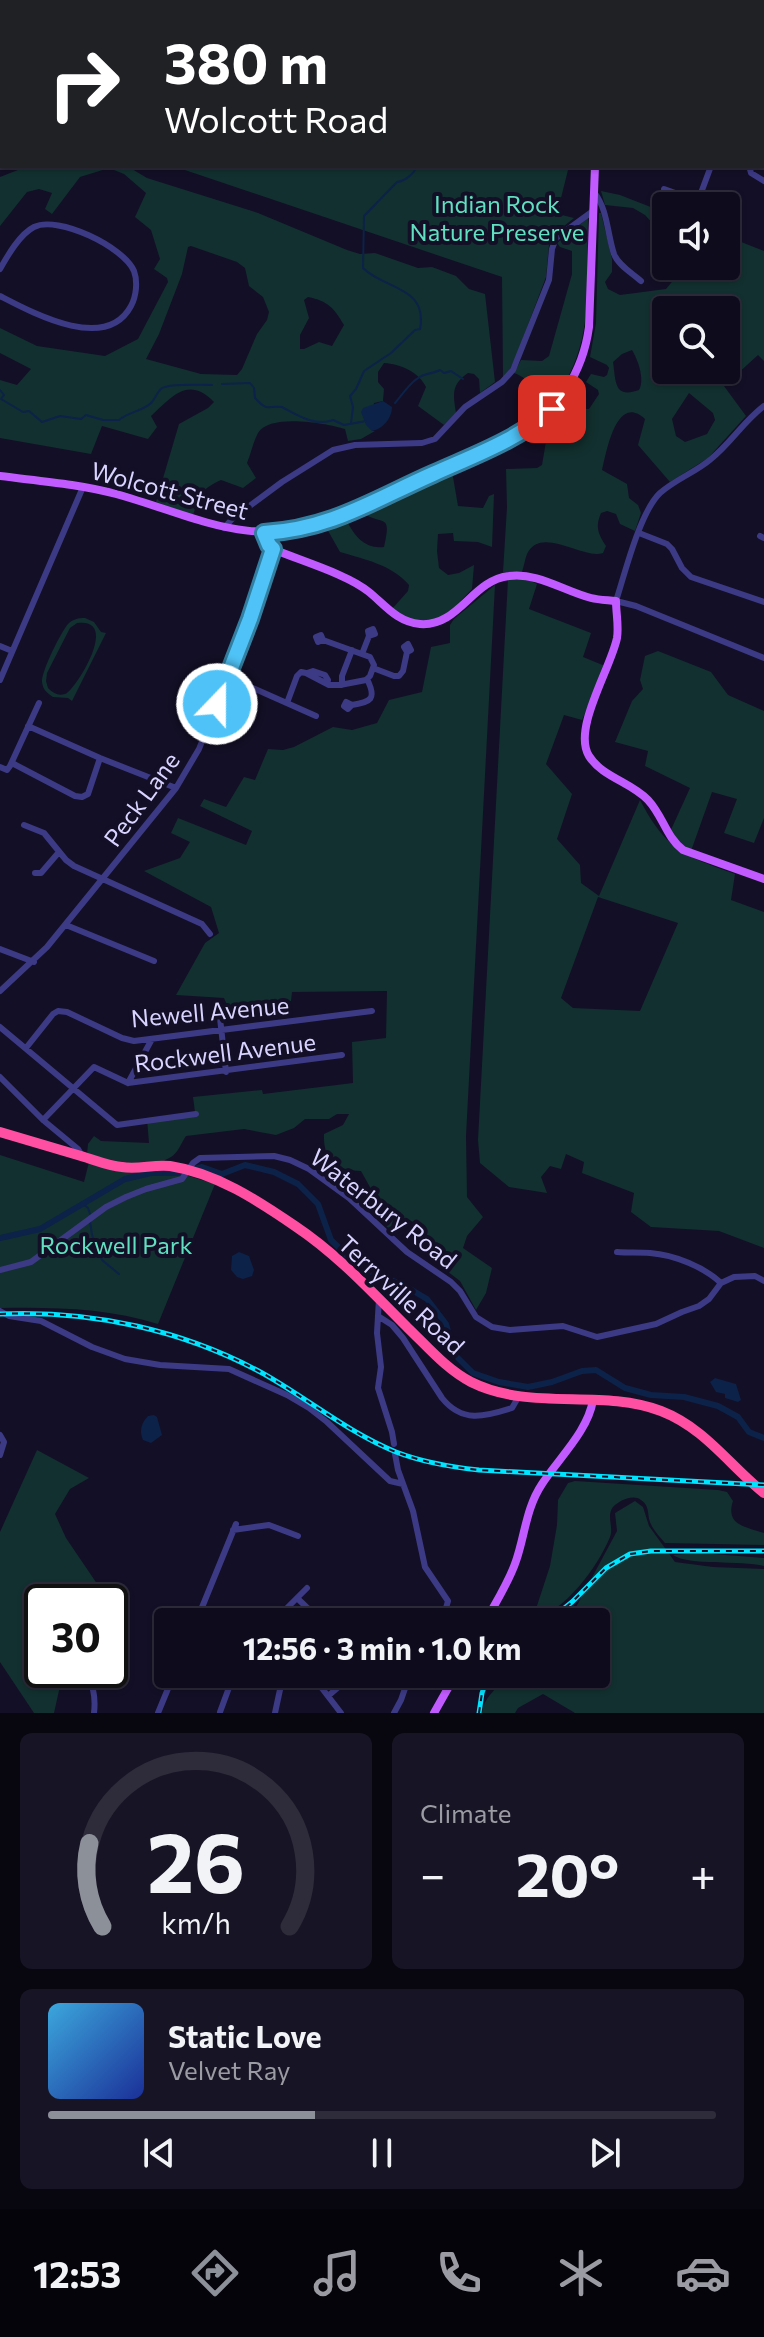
<!DOCTYPE html>
<meta charset="utf-8">
<style>
body{margin:0;font-family:Commissioner,sans-serif;background:#171425;color:#f1f3f6;height:100vh;display:flex;flex-direction:column;font-size:30px;white-space:nowrap}
*{box-sizing:border-box;margin:0}
p{font-size:26px;color:#9b9ba3}
.icon{flex:none;width:44px;height:44px;fill:none;stroke:currentColor;stroke-width:2;stroke-linecap:round;stroke-linejoin:round}
.map{position:relative;height:1713px;overflow:hidden}
.side{display:flex;flex-direction:column;gap:20px;padding:20px;background:#08060f;flex:1}
.side>*{flex:none}
.top-card{position:absolute;left:0px;top:0px;width:764px;height:168px;box-shadow:0 2px 6px #0004,0 0 0 2px #2e2b3b;background:#202124;color:#fff;overflow:hidden}
.tools{position:absolute;left:652px;top:192px;display:grid;gap:16px}
.tools a{display:grid;place-items:center;width:88px;height:88px;border-radius:8px;background:#0e0b1c;box-shadow:0 2px 6px #0004,0 0 0 2px #2e2b3b;font-size:40px}
.speed{position:absolute;left:24px;top:1584px;display:flex;gap:16px;font-size:40px;font-weight:700;text-align:center}
.speed>*{display:grid;place-content:center;width:104px;height:104px;border-radius:50%;background:#0e0b1c;box-shadow:0 2px 6px #0004,0 0 0 2px #2e2b3b;line-height:1}
.speed .limit{border:4px solid #111;border-radius:12px;background:#fff;color:#111}
.pin{position:absolute;display:grid;place-items:center;width:68px;height:68px;color:#fff;margin:-34px;border-radius:16px;box-shadow:0 4px 12px #0006}
.me{position:absolute;width:88px;margin:-44px;rotate:22deg;stroke-linejoin:round;filter:drop-shadow(0 0 6px #0008)}
.turn{display:flex;align-items:center;gap:28px;height:168px;padding:0 32px;font-size:36px}
.turn .icon{width:104px;height:104px;stroke-width:2.5}
.turn b{display:block;font-size:56px;line-height:68px}
.big{font-size:60px;font-weight:700;line-height:1.1}
.side .tile{flex:1;display:flex;flex-direction:column;justify-content:center;gap:12px;min-width:0;padding:0 28px;border-radius:12px;background:#171425}
.side .dial{align-items:center;gap:0}
.dial svg{height:208px;overflow:visible;fill:none;stroke:#2e2b3b;stroke-width:7;stroke-linecap:round;text-anchor:middle}
.dial text{fill:#f1f3f6;stroke:none}
.song{display:flex;align-items:center;gap:24px}
.cover{width:96px;height:96px;border-radius:12px;background:linear-gradient(135deg,hsl(200 70% 55%),hsl(230 70% 35%))}
.played{height:8px;border-radius:4px;background:linear-gradient(90deg,#8c9099 40%,#2e2b3b 40%)}
.keys{display:flex;justify-content:space-around;direction:ltr}
.heat{display:flex;justify-content:space-between;align-items:center;font-size:44px;direction:ltr}
.side .tiles{flex:1;display:grid;gap:20px;grid-template-columns:1fr 1fr}
.tile:last-child{grid-column:span 2}
.trip{position:absolute;left:154px;top:1608px;width:456px;height:80px;border-radius:8px;background:#0e0b1c;box-shadow:0 2px 6px #0004,0 0 0 2px #2e2b3b;font-weight:700;line-height:80px;text-align:center}
.dock{display:flex;height:128px;justify-content:space-around;align-items:center;background:#06040b;color:#9b9ba3}
.dock .icon{width:56px;height:56px}
.dock .on{color:#8c9099}
.dock b{font-size:36px;color:#f1f3f6}
.map>svg:first-child{display:block}
</style>
<div class="map">
<svg width="764" height="1713" viewBox="0 0 764 1713">
<rect width="100%" height="100%" fill="#130f26"/>
<path fill="#12302f" fill-rule="evenodd" d="M 0,0 L 625,0 L 623,2 L 2,2 L 2,109 L 0,108 Z
M 28,166 L 127,166 L 147,178 L 258,213 L 347,250 L 360,254 L 375,253 L 418,268 L 432,267 L 456,276 L 469,289 L 485,294 L 495,382 L 480,393 L 479,379 L 474,374 L 468,373 C 451,385 453,394 456,413 L 444,425 L 418,406 L 426,387 C 419,372 400,364 384,363 L 378,372 L 378,382 L 384,389 L 383,401 L 374,403 L 372,431 L 375,431 L 361,439 L 348,441 L 345,429 C 327,423 269,413 258,433 C 253,442 251,454 247,463 L 256,478 L 243,488 L 221,480 C 201,489 200,495 193,515 L 156,502 L 179,424 L 208,408 L 214,402 C 188,376 173,396 151,416 L 157,427 L 148,439 L 102,426 L 91,454 L 0,438 L 0,380 L 17,385 L 31,369 L 0,353 L 0,328 L 37,346 L 105,356 L 138,339 L 168,282 L 167,278 L 154,269 L 160,259 L 151,230 L 135,217 L 146,193 L 124,174 L 109,168 L 80,177 L 52,214 L 45,209 L 52,193 L 39,189 L 27,192 L 0,226 L 0,177 ZM 191,246 L 237,262 L 245,268 L 249,286 L 263,297 L 269,312 L 267,320 L 257,334 L 242,369 L 237,375 L 201,374 L 146,359 L 159,334 L 182,274 L 188,247 ZM 308,297 C 328,301 334,308 344,325 L 332,346 L 319,342 L 304,349 L 300,349 L 300,335 L 309,318 L 304,300 Z
M 173,166 L 571,166 L 568,170 L 560,202 L 560,217 L 562,215 L 574,218 L 558,231 L 549,245 L 546,277 L 515,359 L 510,369 L 503,377 L 502,277 Z
M 601,191 L 620,195 L 666,213 L 666,238 L 645,215 L 633,208 L 605,205 Z
M 599,213 L 601,213 L 612,259 L 612,272 L 605,282 L 608,289 L 620,295 L 666,289 L 685,266 L 726,266 L 726,236 L 764,251 L 764,361 L 758,355 L 724,386 L 746,416 L 708,458 L 670,482 L 638,445 L 645,419 C 616,392 606,454 602,470 L 627,484 L 629,498 L 638,505 L 641,513 L 635,531 L 620,524 L 616,514 L 607,511 L 601,513 C 595,527 598,534 606,546 L 603,553 C 583,560 541,525 527,554 C 525,559 524,566 522,572 L 503,572 L 507,507 L 506,469 L 537,468 L 542,465 L 550,418 L 568,396 L 585,409 L 589,409 L 599,394 L 598,390 L 586,382 L 591,374 L 604,377 L 607,375 L 609,368 L 607,365 L 590,357 L 596,323 ZM 666,310 L 726,310 L 726,370 L 666,370 ZM 632,350 C 638,360 645,379 639,390 C 614,399 616,382 613,362 L 622,354 ZM 689,393 L 713,413 L 715,420 L 707,434 L 685,442 L 676,436 L 672,419 Z
M 588,218 C 586,290 597,351 546,409 C 535,395 532,379 514,373 L 521,360 L 542,361 L 549,356 L 572,274 L 572,251 L 560,247 L 557,243 Z
M 452,471 L 458,506 L 483,508 L 489,496 L 494,494 L 492,547 L 478,542 L 454,541 L 453,533 L 438,534 L 437,551 L 439,568 L 448,575 L 459,573 L 474,565 L 472,589 L 450,612 L 430,621 L 418,621 L 407,619 L 392,609 L 408,591 L 409,585 C 393,565 363,559 340,552 L 327,529 L 340,521 L 347,521 C 355,537 365,549 384,547 C 392,511 383,527 361,512 Z
M 508,579 L 526,579 L 537,584 L 529,609 L 591,633 L 583,657 L 605,666 L 582,720 L 564,715 L 546,764 L 572,794 L 557,839 L 580,865 L 581,883 L 599,896 L 640,800 C 666,850 685,856 735,874 L 731,900 L 764,912 L 764,1248 L 719,1231 L 651,1227 L 631,1212 L 634,1193 L 582,1173 L 584,1162 L 566,1154 L 561,1169 L 550,1166 L 541,1177 L 547,1193 L 509,1187 L 480,1163 L 478,1140 ZM 598,897 L 678,923 L 640,1011 L 573,1008 L 561,998 Z
M 495,585 L 466,1136 L 467,1197 L 483,1217 L 467,1236 L 463,1248 L 492,1268 L 486,1293 L 476,1310 L 460,1281 L 422,1252 L 436,1258 L 437,1251 L 419,1225 L 409,1220 L 395,1234 L 384,1224 L 390,1210 L 371,1189 L 361,1171 C 336,1170 323,1161 324,1134 L 343,1125 L 349,1114 L 337,1114 L 329,1119 L 305,1119 L 294,1128 L 276,1135 L 244,1129 L 186,1136 C 181,1143 178,1153 171,1157 C 148,1171 110,1160 87,1154 L 88,1144 L 94,1136 L 101,1141 L 149,1143 L 147,1119 L 195,1112 L 193,1097 L 262,1090 L 263,1094 L 353,1083 L 352,1042 L 386,1038 L 387,991 L 292,992 L 291,1001 L 228,1007 L 224,998 L 176,995 L 205,943 L 219,933 L 211,907 L 144,871 L 180,858 L 190,842 L 171,833 L 178,818 L 246,845 L 252,831 L 200,806 L 204,799 L 226,807 L 244,777 L 255,780 L 268,749 L 283,750 L 294,747 L 333,727 L 352,730 L 377,723 L 389,700 L 422,692 L 431,647 L 450,643 L 450,625 L 454,619 Z
M 85,618 L 94,622 L 101,632 L 106,633 L 72,701 L 68,698 L 53,697 C 47,693 43,690 42,682 C 41,672 61,632 68,624 C 73,619 78,618 85,618 ZM 77,623 C 122,617 74,692 65,694 C 58,696 53,693 48,688 L 46,681 L 47,673 L 70,628 Z
M 658,651 L 711,672 L 728,695 L 764,711 L 764,818 L 754,843 L 724,833 L 737,799 L 712,792 L 691,851 L 676,842 L 670,832 L 690,788 L 645,766 L 648,751 L 615,742 L 632,701 L 643,689 L 640,680 L 645,656 Z
M 0,1155 L 84,1182 L 89,1162 L 172,1171 L 215,1184 L 158,1324 C 107,1308 53,1307 0,1308 Z
M 37,1450 L 89,1478 L 70,1489 L 55,1514 L 66,1538 L 104,1594 L 103,1602 L 42,1602 L 42,1624 L 32,1633 L 42,1651 L 42,1670 L 53,1670 L 62,1677 L 54,1713 L 34,1713 L 0,1662 L 0,1532 Z
M 575,1481 L 718,1490 L 727,1492 L 733,1501 C 725,1525 746,1527 764,1533 L 764,1545 L 665,1543 C 660,1537 653,1530 650,1522 C 647,1514 650,1506 641,1500 C 633,1494 620,1500 613,1507 C 606,1516 614,1527 610,1537 C 598,1567 564,1612 532,1621 L 550,1566 L 557,1525 L 558,1500 L 568,1483 Z
M 635,1501 L 643,1507 L 649,1526 L 675,1562 L 713,1567 L 764,1569 L 764,1713 L 575,1713 L 543,1694 L 518,1708 L 515,1713 L 482,1713 C 484,1696 500,1685 512,1674 L 596,1674 L 596,1622 L 568,1622 L 617,1531 L 615,1513 Z
M 700,1553 L 764,1558 L 764,1566 C 741,1560 688,1566 673,1555 Z"/>
<path fill="#0c2248" d="M 383,401 L 392,407 C 392,418 383,429 372,431 L 366,425 L 361,412 L 363,408 Z
M 239,1252 L 249,1256 L 254,1270 L 252,1276 L 243,1279 L 237,1277 L 231,1270 L 232,1256 Z
M 715,1378 L 736,1384 L 741,1400 L 738,1402 L 725,1398 L 725,1394 L 716,1392 L 710,1382 Z
M 148,1416 L 154,1415 L 157,1417 L 162,1435 L 151,1443 L 143,1440 C 139,1431 141,1423 148,1416 Z"/>
<g fill="none" stroke-linecap="round" stroke-linejoin="round">
<path stroke="#0c2248" stroke-width="2" d="M 222,384 L 250,383 L 254,388 L 255,398 C 269,413 267,405 282,407 C 297,415 316,427 333,420 L 344,425 L 366,421
M 0,390 L 4,395 L 1,399 L 23,412 L 29,411 L 42,422 L 60,416 L 81,419 L 86,415 L 103,420 L 119,420 C 128,412 143,411 151,403 C 155,399 157,392 162,388 C 171,383 201,385 212,385
M 395,403 C 404,393 412,378 427,374 C 432,373 436,372 440,370 L 444,373 L 451,371 L 463,379
M 351,423 L 353,407 L 350,396 L 356,389 L 364,371 L 391,353 L 415,330 L 420,329 C 428,286 385,290 363,268 L 364,216 L 397,182 C 405,181 414,174 417,166
M 83,1204 L 88,1208 L 90,1214
M 90,1221 L 92,1235 L 102,1260 L 119,1274"/>
<path stroke="#0c2248" stroke-width="6" d="M 0,1238 L 40,1229 L 125,1179 L 151,1173 L 177,1173 L 202,1167 L 222,1174 L 245,1165 L 274,1172 L 298,1184 L 318,1204 L 331,1240 L 358,1266 L 405,1286 L 427,1299 L 446,1324 L 455,1355 L 473,1373 L 499,1382 L 528,1387 L 552,1382 L 582,1371 L 596,1370 L 625,1388 L 651,1395 L 684,1397 L 718,1406 L 738,1417 L 749,1432 L 764,1438"/>
<path stroke="#3d3a85" stroke-width="6" d="M 749,166 L 751,173 L 764,181
M 664,189 L 698,201 L 711,166
M 594,192 C 608,210 607,233 614,254 C 618,265 632,273 641,281
M 0,269 C 8,255 20,234 34,227 C 58,215 124,247 134,271 C 138,282 136,297 131,306 C 106,353 33,313 0,296
M 764,406 C 743,422 731,443 711,459 C 696,472 676,479 660,493 C 640,512 625,573 616,601 L 636,606 L 764,658
M 224,528 L 232,519 L 282,482 L 333,450 L 355,445 L 422,443 L 435,439 L 465,407 L 502,382 L 513,370 L 549,280 L 552,249 L 556,238 L 593,211
M 639,533 L 667,544 L 672,549 L 682,568 L 691,577 L 764,602
M 760,536 L 764,538
M 0,646 L 12,651
M 362,654 L 369,636 L 375,634 L 373,629 L 368,631 L 369,636
M 373,668 L 394,676 L 399,676 L 403,671 L 407,652 L 411,650 L 408,644 L 404,647 L 407,652
M 307,673 L 313,671 L 325,675 L 328,680 L 327,684
M 228,677 L 316,716
M 0,680 L 83,487
M 342,685 L 342,676 L 352,650
M 287,703 L 297,676 L 301,672 L 306,673 L 329,685 L 340,685 L 366,680 L 370,676 L 374,665 L 370,657 L 323,640 L 321,635 L 316,637 L 318,642 L 323,640
M 352,705 L 348,709 L 344,706 L 346,702 L 352,705 C 371,702 377,699 367,679
M 28,726 L 100,758 L 176,788
M 12,763 L 75,796 L 82,797 L 88,794 L 100,758
M 0,767 L 7,770 L 10,766 L 39,703
M 24,825 L 44,833 L 66,860 L 74,866 L 202,924 L 210,934
M 35,873 L 41,873 L 59,852
M 66,925 L 154,961
M 0,949 L 34,962
M 0,991 L 47,947 L 176,788 L 199,749 L 250,621 L 273,549
M 219,1009 L 226,1072
M 0,1027 L 117,1125 L 196,1114
M 26,1048 L 53,1014 L 58,1011 L 67,1012 L 122,1038 L 134,1041 L 372,1011
M 0,1077 L 43,1120 L 78,1149 L 81,1154
M 128,1083 L 152,1039
M 43,1120 L 94,1067 L 128,1083 L 342,1055
M 617,1252 C 628,1253 639,1252 650,1253 C 675,1255 704,1267 721,1283
M 0,1270 L 31,1262 L 106,1207 L 126,1197 L 146,1189 L 182,1179 L 193,1163 L 200,1158 L 274,1156 L 290,1160 L 309,1169 L 349,1198 L 407,1252 L 451,1282 L 460,1291 L 476,1317 L 492,1327 L 510,1330 L 563,1326 L 597,1337 L 656,1324 L 682,1312 L 699,1306 L 709,1299 L 721,1283 L 734,1277 L 755,1276 L 764,1281
M 379,1299 L 377,1333 L 381,1367 L 378,1388 L 392,1432 L 394,1444
M 0,1311 L 9,1316 L 41,1321 L 92,1347 L 125,1359 L 160,1365 L 229,1369 L 287,1395 L 309,1408 L 327,1422 L 390,1481 L 403,1484
M 378,1316 L 392,1325 L 403,1338 L 442,1398 C 462,1423 484,1417 512,1408 L 519,1396
M 0,1435 L 4,1442 L 0,1455
M 395,1454 L 398,1470 L 413,1511 L 425,1567 L 448,1601 L 442,1622
M 233,1530 L 269,1525 L 298,1536
M 297,1598 L 322,1622
M 196,1622 L 236,1524
M 273,1622 L 307,1588
M 84,1670 C 93,1684 96,1696 94,1713
M 311,1674 L 341,1713
M 328,1696 L 342,1684 L 349,1674
M 220,1712 L 234,1674
M 158,1713 L 174,1674
M 275,1713 L 281,1685 L 287,1674
M 394,1713 L 401,1700 L 410,1674"/>
<path stroke="#c25bff" stroke-width="8" d="M 629,2 L 631,0
M 0,476 C 39,481 79,484 116,494 C 199,517 250,551 338,518 L 519,435 C 558,411 583,372 589,327 L 595,166
M 264,533 L 269,545 L 273,549 C 301,561 347,574 369,592 C 385,605 397,622 420,624 C 459,627 472,580 509,576 C 537,572 564,591 591,598 C 599,600 607,600 616,601 C 616,613 619,626 617,638 C 611,668 572,729 589,756 C 602,777 631,782 648,800 C 663,816 666,837 683,850 L 764,879
M 485,1622 C 496,1602 509,1582 516,1561 C 525,1535 526,1508 542,1484 C 559,1458 588,1431 593,1400
M 434,1713 L 456,1674"/>
<path stroke="#ff4fa3" stroke-width="10" d="M 0,1132 C 27,1140 54,1148 81,1156 C 95,1160 108,1166 122,1167 C 138,1170 154,1164 170,1166 C 216,1173 257,1200 295,1226 C 337,1254 371,1291 407,1327 C 427,1346 446,1369 471,1382 C 531,1412 600,1388 661,1411 C 705,1428 729,1465 764,1493"/>
<defs>
<path id="rail" d="M 0,1314 C 92,1310 184,1330 264,1374 C 308,1399 349,1433 396,1452 C 422,1462 451,1467 479,1470 L 764,1485
M 547,1622 L 572,1602 L 606,1568 L 630,1554 L 651,1551 L 764,1551
M 479,1713 L 482,1693 L 489,1674"/>
</defs>
<use href="#rail" stroke="#00e5ff" stroke-width="5"/>
<use href="#rail" stroke="#130f26" stroke-width="2" stroke-dasharray="6" stroke-linecap="butt"/>
</g>
<g fill="none" stroke-linecap="round" stroke-linejoin="round">
<defs>
<path id="route" d="M 217,704 L 250,619 L 273,549 L 269,545 L 264,533 C 331,529 374,500 433,474 C 475,455 518,440 552,409"/>
</defs>
<use href="#route" stroke="#337fa1" stroke-width="20"/>
<use href="#route" stroke="#4fc3f7" stroke-width="14"/>
</g>
<g text-anchor="middle" dominant-baseline="central" stroke-width="8" stroke-linejoin="round" paint-order="stroke">
<g font-size="24" fill="#5fe0c0" stroke="#130f26">
<text x="497" y="203">Indian Rock<tspan x="497" dy="28">Nature Preserve</tspan></text>
<text x="116" y="1244">Rockwell Park</text>
</g>
<g font-size="24" fill="#d9d4ff" stroke="#130f26">
<text transform="translate(170 490) rotate(15)">Wolcott Street</text>
<text transform="translate(141 799) rotate(-54)">Peck Lane</text>
<text transform="translate(210 1011) rotate(-5)">Newell Avenue</text>
<text transform="translate(225 1052) rotate(-7)">Rockwell Avenue</text>
<text transform="translate(384 1208) rotate(38)">Waterbury Road</text>
<text transform="translate(402 1294) rotate(43)">Terryville Road</text>
</g>
</g>
</svg>
<div class="tools">
<a><svg class="icon" aria-label="sound" viewBox="0 0 24 24"><path d="M4 9h4l5-4v14l-5-4H4zM17 9q2 3 0 6"/></svg></a>
<a><svg class="icon" aria-label="search" viewBox="0 0 24 24"><circle cx="10" cy="10" r="6"/><path d="M15 15l6 6"/></svg></a>
</div>
<div class="speed"><div class="limit">30</div></div>
<div class="pin" style="left:552px;top:409px;background:#d93025"><svg class="icon" aria-label="arrive" viewBox="0 0 24 24"><path d="M6 21V4h12l-3 4 3 4H6"/></svg></div>
<svg class="me" style="left:217px;top:704px" viewBox="-20 -20 40 40"><circle r="17" fill="#4fc3f7" stroke="#fff" stroke-width="3"/><path d="M0-11L8 9 0 5-8 9z" fill="#fff"/></svg>
<div class="trip">12:56 · 3 min · 1.0 km</div>
<div class="top-card">
<div class="turn"><svg class="icon" aria-label="right" viewBox="0 0 24 24"><path d="M7 20v-9h11M14 6l5 5-5 5"/></svg><div><b>380 m</b>Wolcott Road</div></div>
</div>
</div>
<section class="side">
<div class="tiles">
<div class="tile dial"><svg viewBox="0 0 100 80">
<path d="M14 69A42 42 0 1 1 86 69"/>
<path d="M14 69A42 42 0 0 1 9 37" stroke="#8c9099"/>
<text x="50" y="56" font-size="32" font-weight="700">26</text>
<text x="50" y="72" font-size="11">km/h</text>
</svg></div>
<div class="tile"><p>Climate</p>
<div class="heat"><a>−</a><b class="big">20°</b><a>+</a></div>
</div>
<div class="tile">
<div class="song"><i class="cover"></i><div><b>Static Love</b><p>Velvet Ray</p></div></div>
<div class="played"></div>
<div class="keys"><svg class="icon" aria-label="previous" viewBox="0 0 24 24"><path d="M18 5L8 12l10 7zM5 5v14"/></svg><svg class="icon" aria-label="pause" viewBox="0 0 24 24"><path d="M8 5v14M16 5v14"/></svg><svg class="icon" aria-label="next" viewBox="0 0 24 24"><path d="M6 5l10 7-10 7zM19 5v14"/></svg></div>
</div>
</div>
</section>
<nav class="dock">
<b>12:53</b>
<svg class="icon on" aria-label="directions" viewBox="0 0 24 24"><path d="M12 3l9 9-9 9-9-9zM9 14v-3h6M13 9l2 2-2 2"/></svg>
<svg class="icon" aria-label="music" viewBox="0 0 24 24"><path d="M9 18V5l10-2v13"/><circle cx="6" cy="18" r="3"/><circle cx="16" cy="16" r="3"/></svg>
<svg class="icon" aria-label="phone" viewBox="0 0 24 24"><path d="M5 4h4l2 5-3 2q2 4 5 5l2-3 5 2v4C11 20 4 13 5 4z"/></svg>
<svg class="icon" aria-label="climate" viewBox="0 0 24 24"><path d="M12 3v18M4 7l16 10M4 17L20 7"/></svg>
<svg class="icon" aria-label="car" viewBox="0 0 24 24"><path d="M5 17H2v-5l4-1 3-4h7l3 4 3 1v5h-3M9 17h6M6 11h13"/><circle cx="7" cy="17" r="2"/><circle cx="17" cy="17" r="2"/></svg>
</nav>
